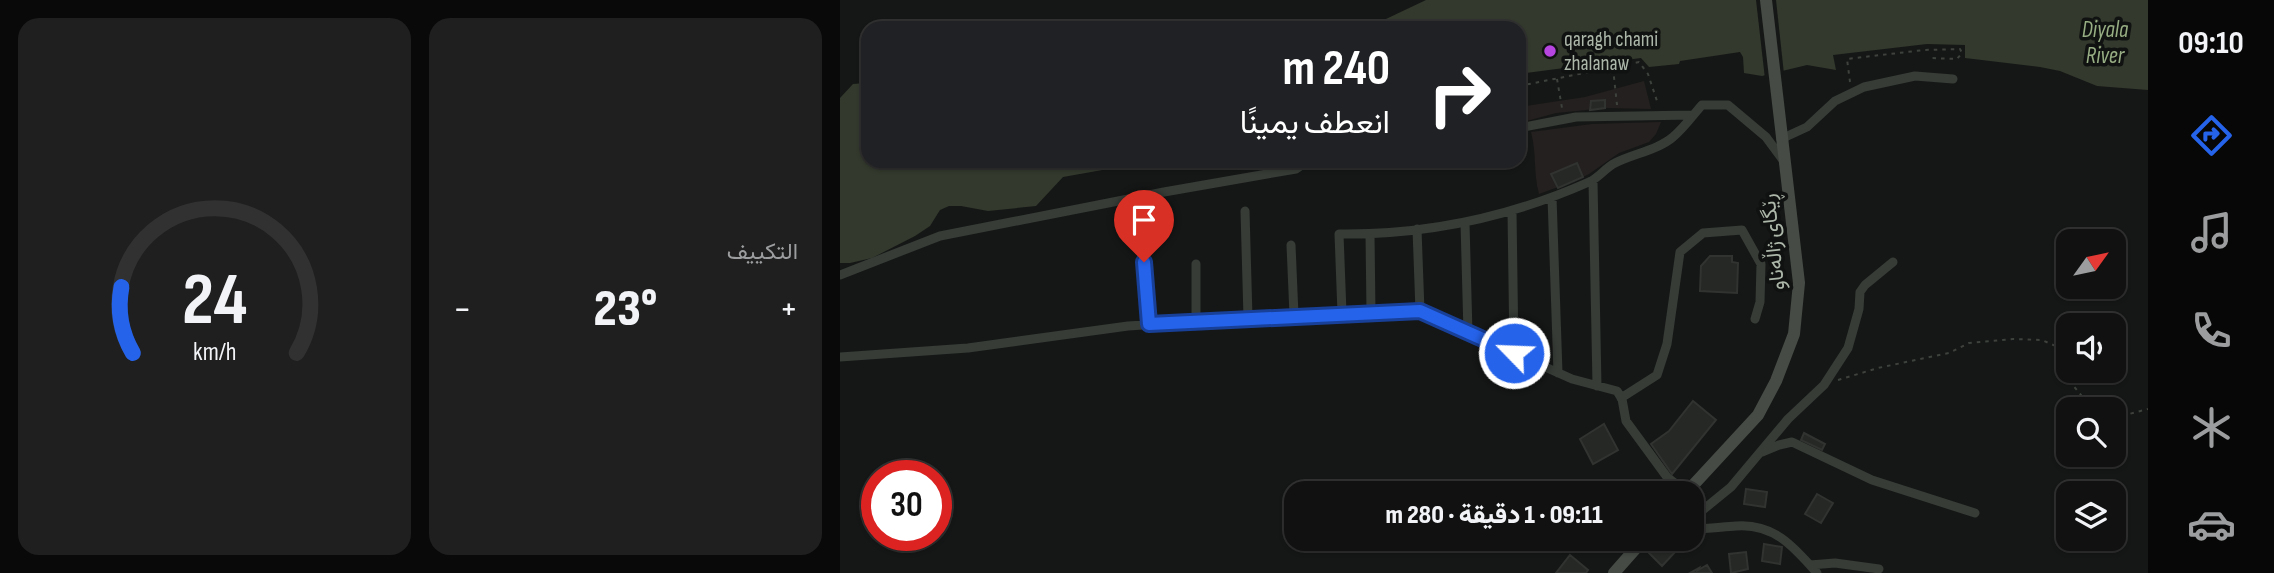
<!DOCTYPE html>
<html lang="ar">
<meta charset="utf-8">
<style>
body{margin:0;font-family:"Sofia Sans Condensed",Vazirmatn,sans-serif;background:#1e1f1e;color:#f1f3f6;direction:rtl;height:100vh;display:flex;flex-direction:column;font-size:26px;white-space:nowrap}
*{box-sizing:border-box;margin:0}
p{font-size:23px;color:#9c9d9f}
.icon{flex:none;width:38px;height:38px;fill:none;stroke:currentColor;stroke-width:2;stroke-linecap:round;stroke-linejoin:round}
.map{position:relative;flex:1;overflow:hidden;direction:ltr}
.drawer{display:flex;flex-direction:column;gap:18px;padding:18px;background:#090909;width:840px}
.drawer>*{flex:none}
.hud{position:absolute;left:21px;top:21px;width:665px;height:147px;border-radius:21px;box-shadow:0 2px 5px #0004,0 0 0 2px #303130;direction:rtl;background:#202124;color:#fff;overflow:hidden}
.needle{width:46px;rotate:57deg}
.buttons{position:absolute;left:1216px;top:229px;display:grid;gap:14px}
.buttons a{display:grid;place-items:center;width:70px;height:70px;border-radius:14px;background:#101110;box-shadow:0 2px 5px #0004,0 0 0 2px #303130;font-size:35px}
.speed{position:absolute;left:21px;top:460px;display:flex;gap:14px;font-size:35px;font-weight:700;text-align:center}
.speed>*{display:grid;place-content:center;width:91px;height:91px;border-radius:50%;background:#101110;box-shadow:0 2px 5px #0004,0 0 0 2px #303130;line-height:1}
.speed .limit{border:10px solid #d22;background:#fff;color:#111}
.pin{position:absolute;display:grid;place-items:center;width:60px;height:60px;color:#fff;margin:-72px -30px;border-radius:50% 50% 50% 0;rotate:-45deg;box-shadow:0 0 7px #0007}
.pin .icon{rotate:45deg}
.me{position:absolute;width:77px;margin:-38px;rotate:294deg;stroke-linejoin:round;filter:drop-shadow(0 0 5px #0008)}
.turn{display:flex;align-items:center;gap:24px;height:147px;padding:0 21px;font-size:32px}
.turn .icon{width:91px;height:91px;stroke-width:2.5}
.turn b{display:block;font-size:49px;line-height:60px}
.big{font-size:52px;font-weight:800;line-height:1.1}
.drawer .widget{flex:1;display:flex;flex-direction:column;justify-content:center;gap:10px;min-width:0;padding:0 24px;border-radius:21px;background:#1e1f1e}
.drawer .dial{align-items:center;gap:0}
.dial svg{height:182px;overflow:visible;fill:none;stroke:#303130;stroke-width:7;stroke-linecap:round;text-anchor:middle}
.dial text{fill:#f1f3f6;stroke:none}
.heat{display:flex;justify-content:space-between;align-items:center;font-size:38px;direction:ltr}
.drawer .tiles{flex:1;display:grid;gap:18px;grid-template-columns:repeat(2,1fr)}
.trip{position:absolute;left:444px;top:481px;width:420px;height:70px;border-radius:21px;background:#101110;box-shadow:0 2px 5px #0004,0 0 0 2px #303130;font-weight:800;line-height:70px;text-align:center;direction:rtl}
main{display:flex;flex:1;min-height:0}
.tabs{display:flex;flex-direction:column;width:126px;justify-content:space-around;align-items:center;background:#060706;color:#9c9d9f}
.tabs .icon{width:49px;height:49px}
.tabs .on{color:#2563eb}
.tabs b{font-size:32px;color:#f1f3f6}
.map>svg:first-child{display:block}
</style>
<main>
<nav class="tabs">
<b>09:10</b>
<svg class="icon on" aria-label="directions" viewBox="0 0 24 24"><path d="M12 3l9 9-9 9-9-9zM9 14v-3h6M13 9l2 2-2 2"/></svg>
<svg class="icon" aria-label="music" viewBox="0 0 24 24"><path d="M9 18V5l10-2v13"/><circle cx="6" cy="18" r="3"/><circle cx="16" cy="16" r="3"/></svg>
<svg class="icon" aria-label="phone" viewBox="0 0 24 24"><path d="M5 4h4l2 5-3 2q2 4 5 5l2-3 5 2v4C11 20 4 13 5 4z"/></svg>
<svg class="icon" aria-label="climate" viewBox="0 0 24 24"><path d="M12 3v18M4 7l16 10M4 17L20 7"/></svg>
<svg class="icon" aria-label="car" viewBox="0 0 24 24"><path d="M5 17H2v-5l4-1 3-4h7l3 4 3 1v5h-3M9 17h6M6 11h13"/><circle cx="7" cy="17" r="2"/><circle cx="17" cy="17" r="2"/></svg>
</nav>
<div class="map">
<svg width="1308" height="573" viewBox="0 0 1308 573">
<rect width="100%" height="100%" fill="#151716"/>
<path fill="#24201f" d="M 804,81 L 811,109 L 767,108 L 716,113 L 679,123 L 679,107 L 745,97 Z
M 821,122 L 816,134 L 809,142 L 779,153 L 749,174 L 743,177 L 711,174 L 718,187 L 699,194 C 693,171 697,155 691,132 L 752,124 Z"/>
<path fill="#33392d" d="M 586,0 L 1308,0 L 1308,90 L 1257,86 L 1220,71 L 1200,67 L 1125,58 L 1125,45 L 1087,44 L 993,55 L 996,70 L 967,65 L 922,76 L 904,73 L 903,57 L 900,52 L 840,61 L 839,64 L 809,67 L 801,58 L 679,74 L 679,28 L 527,28 Z
M 25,83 L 28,84 L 28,161 L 313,161 L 223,177 L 196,206 L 148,211 L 121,206 L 109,206 L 100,210 L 90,226 L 75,236 L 32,258 L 10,263 L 0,263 L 0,98 L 13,84 Z"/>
<path fill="#151716" d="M 916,0 L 936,0 L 944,74 L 925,79 Z"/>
<path fill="#262826" stroke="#303330" stroke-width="2" d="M 765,100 L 765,108 L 750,110 L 751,101 Z
M 737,163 L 743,177 L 718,188 L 711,174 Z
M 870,256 L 892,256 L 892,262 L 898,263 L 897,293 L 860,291 L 861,266 Z
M 853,401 L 876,420 L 832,474 L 811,444 L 829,431 Z
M 764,424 L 778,450 L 753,464 L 740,439 Z
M 964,433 L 985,444 L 982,450 L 961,440 Z
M 762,485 L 768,494 L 750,494 Z
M 906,489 L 927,492 L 925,507 L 904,504 Z
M 977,494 L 993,503 L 981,523 L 965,514 Z
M 822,539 L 825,539 L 836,551 L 822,566 L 809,553 Z
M 924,544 L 942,547 L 940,564 L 922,561 Z
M 906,552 L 908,569 L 891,573 L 889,554 Z
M 730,555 L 748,570 L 746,573 L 716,573 Z
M 867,565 L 872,573 L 850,573 L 859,568 L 858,570 Z"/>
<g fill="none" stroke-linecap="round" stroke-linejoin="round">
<path stroke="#3e423d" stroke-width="2" stroke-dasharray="3.5 5" stroke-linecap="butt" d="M 773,68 L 777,105
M 717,79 L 722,108
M 1010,82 L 1007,59 L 1084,50 L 1120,49 L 1122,53 L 1117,59 L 1091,58
M 679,86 L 799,62 L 808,74 L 818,104
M 998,380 L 1038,368 L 1109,353 L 1129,343 L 1173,339 L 1202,340 L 1220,348 L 1228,379 L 1253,410
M 1274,418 L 1308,409"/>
<path stroke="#373c37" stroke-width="9" d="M 679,128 L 736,117 L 853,115
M 941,139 L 967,127 L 995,101 L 1024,87 L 1075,76 L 1113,79
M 753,181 L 757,386
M 712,197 L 718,373
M 405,211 L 408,318
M 672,211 L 674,353
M 625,223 L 628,333
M 577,229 L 580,311
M 530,234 L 531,313
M 451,245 L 454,315
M 304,262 L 309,324
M 356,264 L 356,321
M 0,275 L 100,236 L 324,192 L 456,169 L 468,161
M 502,313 L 499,234 C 585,235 670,217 749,182 C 759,178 765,168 775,163 C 792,154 818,150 833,137 C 844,128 853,115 862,105 L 888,105 L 926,137 L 943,160
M 0,357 L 128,348 L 288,326 L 475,314 L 580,311 L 732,379 L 777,391 L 782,399 L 786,421 L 827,477 L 849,494
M 781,398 L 817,375 L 827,344 L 840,252 L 863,233 L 902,230 L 921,264 L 920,302 L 915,319
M 922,452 L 939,445 L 952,442 L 1032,480 L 1135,513
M 852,497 L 864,509 L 891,487 L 948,419 L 984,385 L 1008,348 L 1019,309 L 1020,292 L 1025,285 L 1053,262
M 852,529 C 867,529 881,527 896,526 C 934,523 954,547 977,573
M 970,565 L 995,563 L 1039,569"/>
<path stroke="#464b45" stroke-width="12" d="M 845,494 L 918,415 L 936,381 L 954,334 L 959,283 L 926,0
M 774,573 L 804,539"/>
</g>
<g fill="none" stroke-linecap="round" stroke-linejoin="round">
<defs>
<path id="route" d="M 304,262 L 309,324 L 580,311 L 674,353"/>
</defs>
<use href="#route" stroke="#184099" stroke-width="18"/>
<use href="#route" stroke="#2563eb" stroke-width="12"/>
</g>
<circle fill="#b646df" stroke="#101211" stroke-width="2.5" cx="710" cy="51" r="7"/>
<g text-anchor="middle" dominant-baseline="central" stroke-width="7" stroke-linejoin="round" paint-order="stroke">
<g font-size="21" fill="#acb6a9" stroke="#101211" text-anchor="start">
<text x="724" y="39">qaragh chami<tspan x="724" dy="24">zhalanaw</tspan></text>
</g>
<g font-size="21" fill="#acb6a9" stroke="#101211">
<text transform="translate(933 242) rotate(-96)">ڕێگای ژاڵەناو</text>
</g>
<g font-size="23" font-style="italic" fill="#97ad83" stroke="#101211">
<text x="1265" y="30">Diyala<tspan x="1265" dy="26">River</tspan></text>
</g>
</g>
</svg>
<div class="buttons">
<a><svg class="needle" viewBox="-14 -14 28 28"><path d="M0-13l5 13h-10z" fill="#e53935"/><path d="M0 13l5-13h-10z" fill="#9c9d9f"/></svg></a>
<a><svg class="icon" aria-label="sound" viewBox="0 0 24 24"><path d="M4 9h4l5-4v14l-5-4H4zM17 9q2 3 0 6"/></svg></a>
<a><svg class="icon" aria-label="search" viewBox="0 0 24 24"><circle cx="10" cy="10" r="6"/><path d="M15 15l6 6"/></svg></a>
<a><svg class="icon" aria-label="layers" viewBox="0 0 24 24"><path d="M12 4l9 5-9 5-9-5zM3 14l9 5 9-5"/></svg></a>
</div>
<div class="speed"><div class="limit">30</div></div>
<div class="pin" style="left:304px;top:262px;background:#d93025"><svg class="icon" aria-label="arrive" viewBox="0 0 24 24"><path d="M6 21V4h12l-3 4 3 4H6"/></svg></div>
<svg class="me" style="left:674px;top:353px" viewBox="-20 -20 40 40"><circle r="17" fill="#2563eb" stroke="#fff" stroke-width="3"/><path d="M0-11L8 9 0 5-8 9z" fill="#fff"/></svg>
<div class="trip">09:11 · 1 دقيقة · 280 m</div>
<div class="hud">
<div class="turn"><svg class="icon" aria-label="right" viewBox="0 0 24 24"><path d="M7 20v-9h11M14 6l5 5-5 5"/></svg><div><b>240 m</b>انعطف يمينًا</div></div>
</div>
</div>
<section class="drawer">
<div class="tiles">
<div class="widget"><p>التكييف</p>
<div class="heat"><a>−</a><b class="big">23°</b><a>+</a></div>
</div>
<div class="widget dial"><svg viewBox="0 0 100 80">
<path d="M14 69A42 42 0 1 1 86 69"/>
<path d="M14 69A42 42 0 0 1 9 40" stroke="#2563eb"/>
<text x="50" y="56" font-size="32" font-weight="700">24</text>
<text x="50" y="72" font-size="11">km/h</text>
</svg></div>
</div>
</section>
</main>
